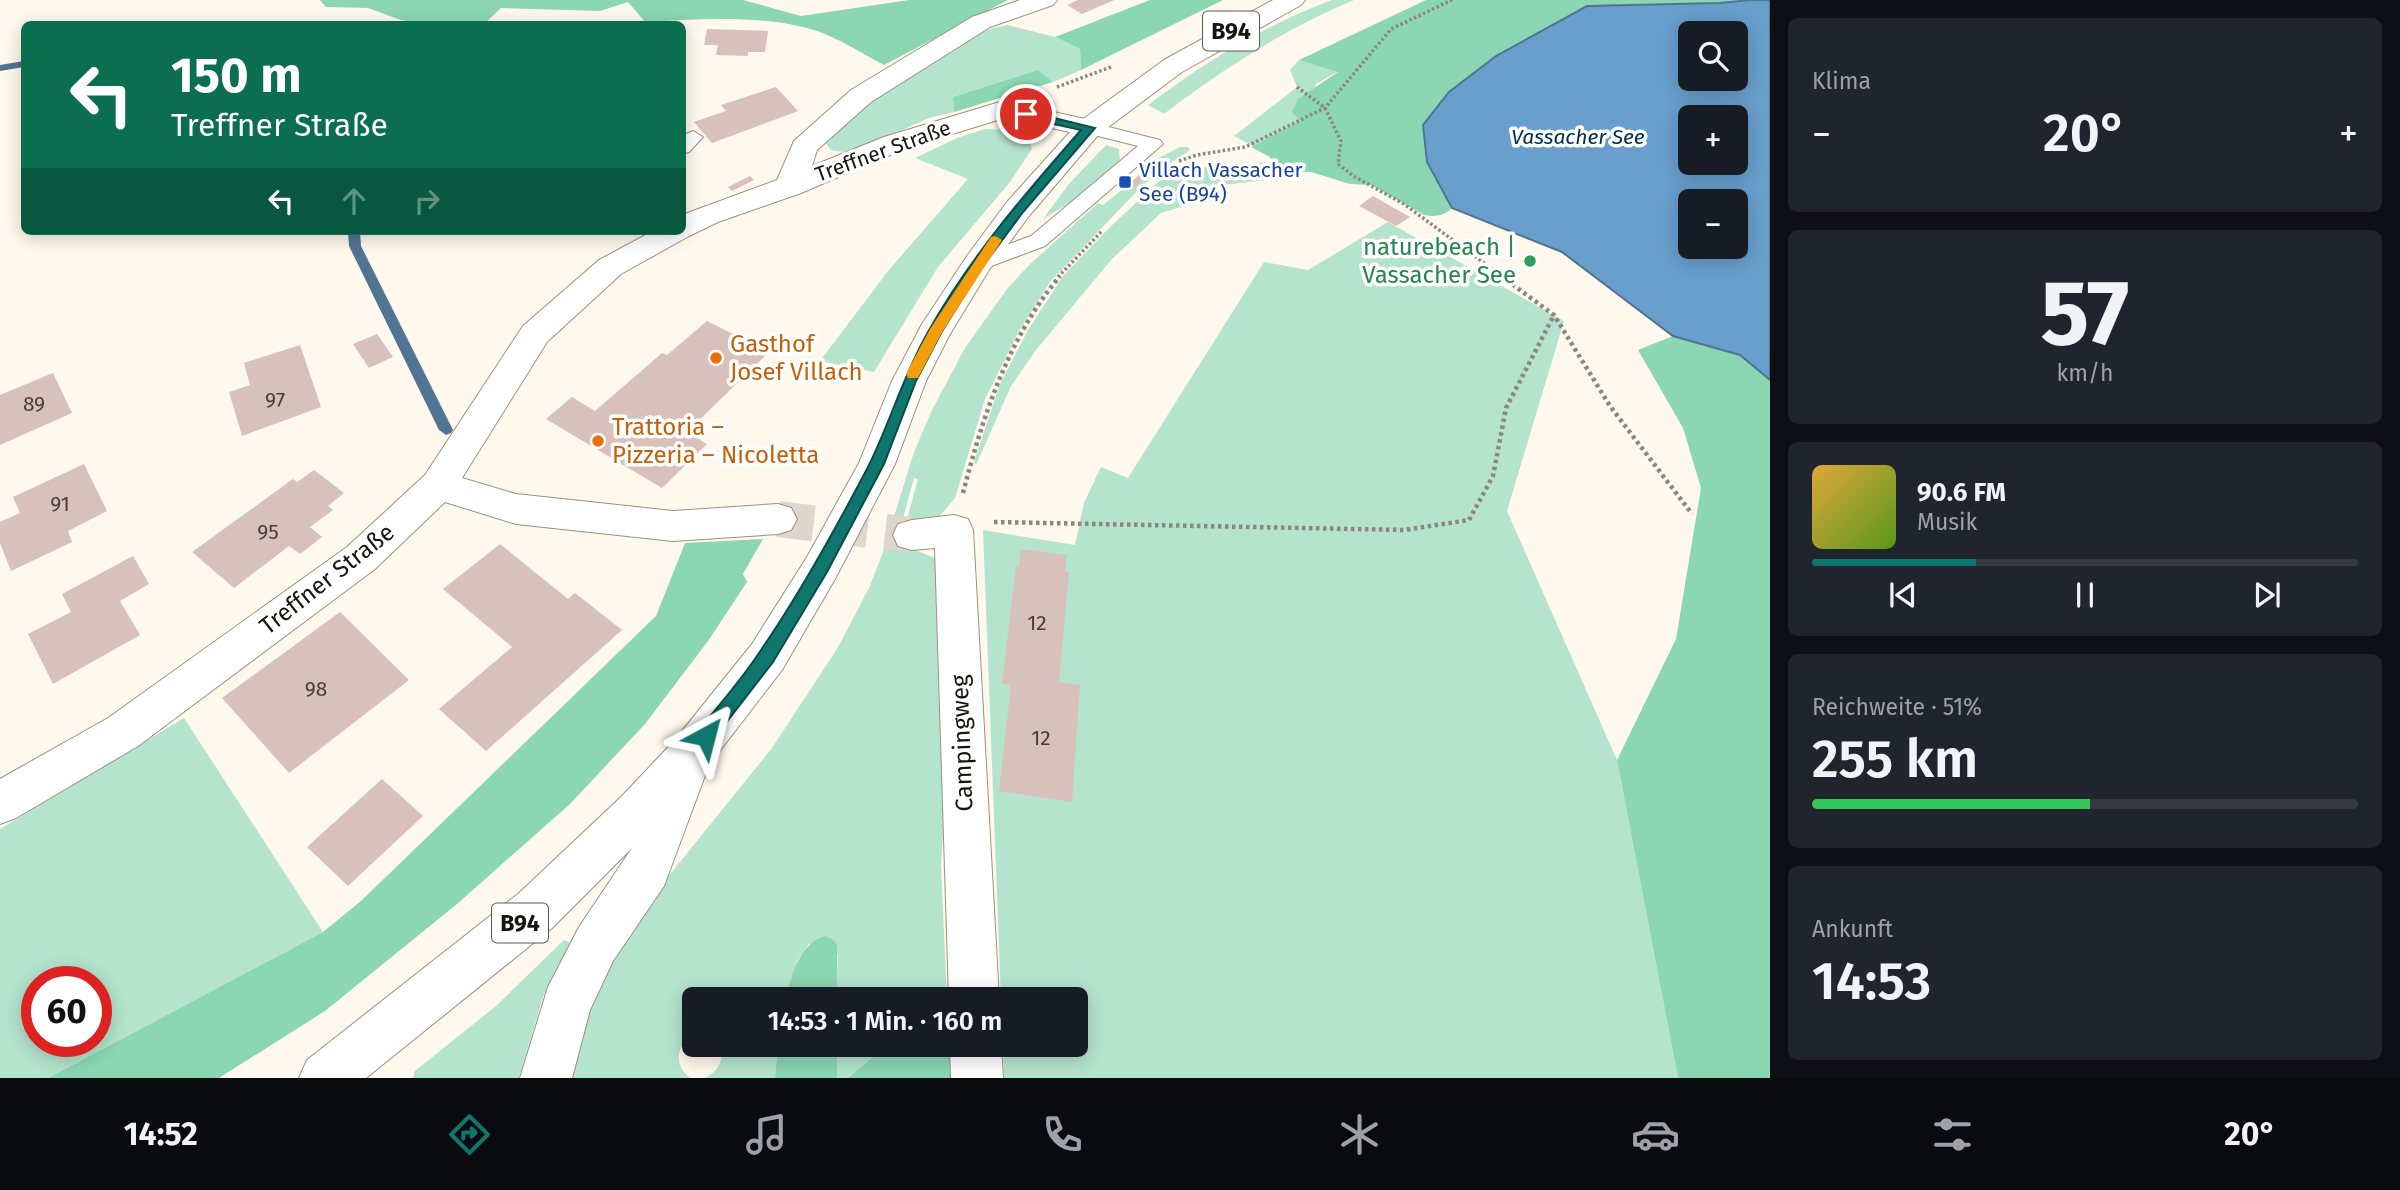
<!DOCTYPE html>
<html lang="de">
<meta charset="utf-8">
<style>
body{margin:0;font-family:"Fira Sans",sans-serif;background:#20242c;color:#f1f3f6;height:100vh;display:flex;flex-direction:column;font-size:26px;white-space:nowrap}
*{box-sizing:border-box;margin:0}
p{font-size:23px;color:#9ea1a6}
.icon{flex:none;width:38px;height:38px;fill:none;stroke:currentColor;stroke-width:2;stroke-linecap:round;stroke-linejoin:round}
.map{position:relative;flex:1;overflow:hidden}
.drawer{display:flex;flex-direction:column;gap:18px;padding:18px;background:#0d0f14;width:630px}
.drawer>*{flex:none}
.banner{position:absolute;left:21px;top:21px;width:665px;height:214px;border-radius:10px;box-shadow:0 4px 18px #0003;background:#0b6e4f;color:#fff;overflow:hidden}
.buttons{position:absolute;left:1678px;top:21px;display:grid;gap:14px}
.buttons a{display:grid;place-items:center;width:70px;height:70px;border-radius:10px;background:#171b24;box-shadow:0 4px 18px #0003;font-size:35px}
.speed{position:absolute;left:21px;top:966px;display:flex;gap:14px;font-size:35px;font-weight:700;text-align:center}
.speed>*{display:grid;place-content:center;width:91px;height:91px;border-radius:50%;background:#171b24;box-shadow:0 4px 18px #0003;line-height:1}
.speed .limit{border:10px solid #d22;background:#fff;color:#111}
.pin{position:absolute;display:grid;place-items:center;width:60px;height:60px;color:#fff;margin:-30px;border:4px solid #fff;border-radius:50%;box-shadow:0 2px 7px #0007}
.me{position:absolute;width:77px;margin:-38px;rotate:38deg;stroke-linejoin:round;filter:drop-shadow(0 0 5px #0008)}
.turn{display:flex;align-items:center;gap:24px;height:147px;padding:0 35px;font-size:32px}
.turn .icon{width:91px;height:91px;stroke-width:2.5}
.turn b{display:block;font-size:49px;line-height:60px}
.lanes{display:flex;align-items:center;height:66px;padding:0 35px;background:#0003;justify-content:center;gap:35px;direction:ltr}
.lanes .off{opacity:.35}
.big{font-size:52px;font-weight:600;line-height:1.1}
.drawer .tile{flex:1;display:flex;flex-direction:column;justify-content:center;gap:10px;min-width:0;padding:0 24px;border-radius:10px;background:#20242c}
.drawer .dial{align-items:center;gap:0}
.dial b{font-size:91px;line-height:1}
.song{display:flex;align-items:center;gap:21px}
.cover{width:84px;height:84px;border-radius:10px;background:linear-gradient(135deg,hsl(40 70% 55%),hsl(90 70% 35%))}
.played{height:7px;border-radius:4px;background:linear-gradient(90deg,#0f766e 30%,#363941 30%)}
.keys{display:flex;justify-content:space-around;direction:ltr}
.heat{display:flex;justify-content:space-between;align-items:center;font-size:38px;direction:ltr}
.charge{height:10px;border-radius:5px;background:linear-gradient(90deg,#34c759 51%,#363941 0)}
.trip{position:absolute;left:682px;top:987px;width:406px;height:70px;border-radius:10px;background:#171b24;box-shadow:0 4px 18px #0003;font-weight:600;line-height:70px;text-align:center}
.menu{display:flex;height:112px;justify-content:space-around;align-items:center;background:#090b0e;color:#9ea1a6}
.menu .icon{width:49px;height:49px}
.menu .on{color:#0f766e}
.menu b{font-size:32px;color:#f1f3f6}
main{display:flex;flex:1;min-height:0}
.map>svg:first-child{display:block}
</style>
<main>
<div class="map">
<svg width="1770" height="1078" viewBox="0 0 1770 1078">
<rect width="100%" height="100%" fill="#fff8ec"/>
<path fill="#b4e4cd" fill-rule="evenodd" d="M 1332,0 L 1354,0 C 1285,29 1224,68 1164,114 L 1148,105 C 1205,62 1265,25 1332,0 Z
M 1007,25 L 1055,37 L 1080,49 L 1081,70 L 1053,82 L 1038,70 L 953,97 L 954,112 L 929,118 L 851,153 L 831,150 L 822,139 C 878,95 935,38 1007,25 Z
M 1299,60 L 1339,71 L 1316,84 L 1301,121 L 1253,146 L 1234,136 L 1297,87 L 1290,70 Z
M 985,129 L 1013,130 L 1028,136 L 1032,149 L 1010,182 L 938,267 L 874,372 L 820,361 L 888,271 L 968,179 L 915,158 L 957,138 Z
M 1106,145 L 1119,149 L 1120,160 L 1071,202 L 1043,219 L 1068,185 Z
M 1180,147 L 1188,147 L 1190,150 L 1161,169 L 1137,191 L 1050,282 L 1019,331 L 985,399 L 955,498 L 938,518 L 906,523 L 918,479 L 914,478 L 896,543 L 938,559 L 950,716 L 941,866 L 947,999 L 838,999 L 838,954 L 809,944 L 798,959 L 785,999 L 695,999 L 695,1034 C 676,1043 673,1065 690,1078 L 566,1078 L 572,1052 L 612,952 L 659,888 L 772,748 L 837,649 L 869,588 L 882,555 L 914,452 L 932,410 L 965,348 L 1007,289 L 1029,265 L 1098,203 L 1103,205 L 1128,185 L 1135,188 L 1149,176 L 1143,172 L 1148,169 L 1143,166 Z
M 1269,162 L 1272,167 L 1292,172 L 1277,179 L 1201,187 L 1184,206 L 1161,213 L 1112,259 L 1036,350 L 1011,386 L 976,465 L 974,462 L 1000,384 L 1028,330 L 1063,276 L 1109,228 L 1171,170 Z
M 1388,222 L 1564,321 L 1507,511 L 1617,760 L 1678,1078 L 1004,1078 L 1003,1045 L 1076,1045 L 1076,999 L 1001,999 L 983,530 L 1075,545 L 1084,503 L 1101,467 L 1128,478 L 1264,262 L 1308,270 Z
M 184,718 L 323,932 L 48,1078 L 0,1078 L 0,829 ZM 37,982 L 96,982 L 96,1041 L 37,1041 Z
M 564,940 L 572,944 L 543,997 L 519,1078 L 413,1078 L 415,1071 L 496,1006 Z
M 720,1045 L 778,1045 L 775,1078 L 705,1078 C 719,1071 724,1060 720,1045 Z
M 837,1045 L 887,1045 L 848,1078 L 837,1078 Z"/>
<path fill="#8bd6b3" d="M 320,0 L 743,0 L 801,16 L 909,0 L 1008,0 L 884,65 C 863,54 840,39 817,31 C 764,14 700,19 645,22 L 628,2 L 600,11 L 501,8 L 484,24 L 432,24 L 401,20 L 368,8 L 326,7 Z
M 1150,0 L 1223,0 L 1081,70 L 1080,49 L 1055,37 Z
M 1426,0 L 1751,0 L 1719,3 L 1587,6 L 1496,56 L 1449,92 L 1427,162 L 1452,208 C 1444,216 1436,217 1424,215 L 1371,185 L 1350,184 L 1311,172 L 1292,172 L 1272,167 L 1270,157 L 1251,147 L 1300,121 L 1292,112 L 1298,99 L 1338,72 L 1299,60 Z
M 1038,70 L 1053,82 L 954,112 L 953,97 Z
M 1673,336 L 1740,355 L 1770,380 L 1770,1078 L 1678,1078 L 1617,760 L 1676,639 L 1701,488 L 1683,428 L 1638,350 Z
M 763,539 L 743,574 L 747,582 L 708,641 L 645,724 L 570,804 L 457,904 L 325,1011 L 219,1078 L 48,1078 L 323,932 L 361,901 L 656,616 L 685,543 Z
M 825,936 L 832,939 L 837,945 L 838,999 L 785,999 C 793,974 797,946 825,936 Z
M 778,1045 L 837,1045 L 837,1078 L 775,1078 Z
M 887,1045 L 953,1045 L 957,1078 L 848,1078 Z"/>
<path fill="#689fcd" stroke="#507593" stroke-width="2" fill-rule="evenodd" d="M 1751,0 L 1770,0 L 1770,380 L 1740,355 L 1673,336 L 1562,252 L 1452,208 L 1427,162 L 1423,125 L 1449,92 L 1496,56 L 1587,6 L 1719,3 ZM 1690,33 L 1736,33 L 1736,79 L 1690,79 ZM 1690,117 L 1736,117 L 1736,163 L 1690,163 ZM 1690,201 L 1736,201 L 1736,247 L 1690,247 Z"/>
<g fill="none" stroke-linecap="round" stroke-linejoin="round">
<path fill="#507593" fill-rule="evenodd" d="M 24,61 L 24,67 L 0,71 L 0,65 Z
M 348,231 L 360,231 L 361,246 L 453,430 L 451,433 L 446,435 L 439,430 L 349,246 Z"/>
</g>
<path fill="#d8c0bb" d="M 1078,0 L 1114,0 L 1082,14 L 1067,5 Z
M 707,29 L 768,31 L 765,52 L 748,52 L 748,56 L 716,55 L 718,45 L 704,45 Z
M 776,87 L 798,111 L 712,143 L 694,122 L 726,111 L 721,105 Z
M 1143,172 L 1149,175 L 1135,188 L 1128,185 Z
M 750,176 L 754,180 L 732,191 L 728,187 Z
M 1373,196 L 1410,217 L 1396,226 L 1359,206 Z
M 707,321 L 769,352 L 687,432 L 707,444 L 662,488 L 546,419 L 572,397 L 595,411 L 662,353 L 667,355 Z
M 377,334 L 393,357 L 369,368 L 353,344 Z
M 300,345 L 321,407 L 242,436 L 229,392 L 250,385 L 244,363 Z
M 53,373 L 72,413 L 0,445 L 0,395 Z
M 84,464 L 107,511 L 68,531 L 72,542 L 11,571 L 0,543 L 0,522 L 20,513 L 13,497 Z
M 314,470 L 344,493 L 328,506 L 333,510 L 310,527 L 322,537 L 300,554 L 289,546 L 234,588 L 192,552 L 293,479 L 297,482 Z
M 500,544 L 568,599 L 575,593 L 622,630 L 486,751 L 439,709 L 512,647 L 443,589 Z
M 1021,549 L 1067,555 L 1065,572 L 1069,572 L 1059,682 L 1080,685 L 1072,802 L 999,791 L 1011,685 L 1002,684 L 1016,567 L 1019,567 Z
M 133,556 L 149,584 L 120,601 L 140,635 L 53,684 L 28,634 L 71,612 L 62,594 Z
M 340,612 L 409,680 L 289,773 L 222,698 Z
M 382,779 L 423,816 L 348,886 L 307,847 Z"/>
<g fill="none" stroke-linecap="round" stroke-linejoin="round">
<path stroke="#dcd6cb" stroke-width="36" stroke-dasharray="36 18" stroke-linecap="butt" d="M 778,519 L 912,535"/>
<defs>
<path id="service" d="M 1089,122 L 1160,140 L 1163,144 L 1045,246 L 986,268 L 970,268 L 967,263 L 970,258 L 1031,236 L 1138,146 L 1082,132 L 1079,128 L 1082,124 Z
M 693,131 L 703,137 L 689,152 L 682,154 L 682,136 Z"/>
<path id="minor" d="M 1020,0 L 1057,0 L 1053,5 L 990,27 L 871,102 L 817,150 L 812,166 L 884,137 L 1003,101 L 1099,122 L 1103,128 L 1099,134 L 1089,136 L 1004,118 L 904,149 L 801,193 L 718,222 L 689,236 L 621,274 L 547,342 L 462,478 L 516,494 L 673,511 L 778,504 L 791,508 L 797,519 L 791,530 L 778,534 L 673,541 L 516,524 L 445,502 L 375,569 L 138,746 L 16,818 L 0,824 L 0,779 L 108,718 L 347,547 L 425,475 L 523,326 L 599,260 L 653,231 L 682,231 L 682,215 L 777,180 L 794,141 L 851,90 L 972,17 Z
M 954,515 L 968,519 L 973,530 L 999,999 L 949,999 L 935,548 L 912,550 L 898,546 L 893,535 L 898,524 L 912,520 Z
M 950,1045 L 1001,1045 L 1003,1078 L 951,1078 Z"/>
<path id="primary" d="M 1273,0 L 1305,0 L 1301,5 L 1182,72 L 1099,134 L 1029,216 L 989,270 L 950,334 L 926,381 L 895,464 L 835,579 L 782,670 L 705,770 L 706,773 L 664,886 L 613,961 L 590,1010 L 572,1078 L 520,1078 L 548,987 L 579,927 L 632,848 L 552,928 L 366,1078 L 299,1078 L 307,1060 L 518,894 L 621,797 L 674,741 L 752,644 L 807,557 L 859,463 L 892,381 L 922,324 L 967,256 L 1007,202 L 1079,122 L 1164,60 Z"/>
</defs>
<use href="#service" stroke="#9c917f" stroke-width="2"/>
<use href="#minor" stroke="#9c917f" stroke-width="2"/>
<use href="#primary" stroke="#9c917f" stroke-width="2"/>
<path stroke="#8c877d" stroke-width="3.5" stroke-dasharray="2.5 2.5" stroke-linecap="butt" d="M 1057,87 L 1111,67
M 1297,87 L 1325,108 L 1341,141 L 1338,164 L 1355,177 L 1404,204 L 1503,277
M 1179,161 L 1197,155 L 1245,147 L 1325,108 L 1391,29 L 1452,0
M 1058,277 L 1103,230"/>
<path stroke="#8c877d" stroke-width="4.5" stroke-dasharray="3.5 3.5" stroke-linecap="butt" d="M 1501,276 L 1554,315 L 1610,406 L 1692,514
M 963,493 C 983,416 1008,338 1060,276
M 994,522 L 1404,530 L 1469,520 L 1493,476 L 1506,408 L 1554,315"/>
<use href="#service" fill="#fff" fill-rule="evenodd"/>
<use href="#minor" fill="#fff" fill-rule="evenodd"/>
<use href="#primary" fill="#fff" fill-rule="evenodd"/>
</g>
<path fill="#0f766e" stroke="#0a4d48" stroke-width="2" d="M 1026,111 L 1095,128 L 1023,212 L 983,266 L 941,333 L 916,381 L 884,464 L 827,572 L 773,662 L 712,741 L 706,744 L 699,741 L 697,736 L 699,730 C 720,704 743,678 761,650 C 801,592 835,530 868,467 C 890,423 903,376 928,332 C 970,257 1025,194 1081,130 L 1022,117 L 1022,112 Z"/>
<path fill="#f59e0b" d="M 995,236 L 1002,240 L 941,334 L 918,378 L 908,378 L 906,374 L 930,329 L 991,237 Z"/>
<rect fill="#1a4fb4" stroke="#fff" stroke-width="2.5" x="1118" y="175" width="14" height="14" rx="3.5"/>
<circle fill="#2e9e5b" stroke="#fff" stroke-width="2.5" cx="1530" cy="261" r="7"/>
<g fill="#e8710a" stroke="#fff" stroke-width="2.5">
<circle cx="716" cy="358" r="7"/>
<circle cx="598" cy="441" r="7"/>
</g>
<g text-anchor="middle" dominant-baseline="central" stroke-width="7" stroke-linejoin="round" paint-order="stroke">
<g font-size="21" font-style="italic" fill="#012e4c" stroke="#fff">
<text x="1578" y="137">Vassacher See</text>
</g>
<g font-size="21" fill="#18140d" stroke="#fff">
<text transform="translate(883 151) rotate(-20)">Treffner Straße</text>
</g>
<g font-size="21" fill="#164399" stroke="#fff" text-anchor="start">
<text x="1139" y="170">Villach Vassacher<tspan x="1139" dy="24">See (B94)</tspan></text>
</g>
<g font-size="21" fill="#483f38">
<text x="275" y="400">97</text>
<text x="34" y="404">89</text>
<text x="60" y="504">91</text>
<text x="268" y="532">95</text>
<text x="1037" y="623">12</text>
<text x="316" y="689">98</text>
<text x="1041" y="738">12</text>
</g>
<g fill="#fff" stroke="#5d5a56" stroke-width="2">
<rect x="1203" y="11.5" width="56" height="39" rx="5"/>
<rect x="492" y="903.5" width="56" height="39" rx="5"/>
</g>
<g font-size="23" font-weight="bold" fill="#18140d">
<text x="1231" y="31">B94</text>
<text x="520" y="923">B94</text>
</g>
<g font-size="24" fill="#27864d" stroke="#fff" text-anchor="end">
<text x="1516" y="247">naturebeach |<tspan x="1516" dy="28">Vassacher See</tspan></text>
</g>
<g font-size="24" fill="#c56008" stroke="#fff" text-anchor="start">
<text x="730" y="344">Gasthof<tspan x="730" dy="28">Josef Villach</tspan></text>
<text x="612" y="427">Trattoria –<tspan x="612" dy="28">Pizzeria – Nicoletta</tspan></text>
</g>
<g font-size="24" fill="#18140d" stroke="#fff">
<text transform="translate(327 579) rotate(-38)">Treffner Straße</text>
<text transform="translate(962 743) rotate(-92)">Campingweg</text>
</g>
</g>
</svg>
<div class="buttons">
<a><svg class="icon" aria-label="search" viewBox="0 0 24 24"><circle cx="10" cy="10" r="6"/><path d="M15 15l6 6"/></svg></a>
<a>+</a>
<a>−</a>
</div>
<div class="speed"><div class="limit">60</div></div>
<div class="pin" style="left:1026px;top:114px;background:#d93025"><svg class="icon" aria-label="arrive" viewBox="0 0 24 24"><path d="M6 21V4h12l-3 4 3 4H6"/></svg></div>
<svg class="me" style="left:706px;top:736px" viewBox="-20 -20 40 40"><path d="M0-17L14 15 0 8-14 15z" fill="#0f766e" stroke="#fff" stroke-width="4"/></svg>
<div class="trip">14:53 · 1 Min. · 160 m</div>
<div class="banner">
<div class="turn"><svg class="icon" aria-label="left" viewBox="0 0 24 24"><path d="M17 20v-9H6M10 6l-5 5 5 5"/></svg><div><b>150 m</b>Treffner Straße</div></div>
<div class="lanes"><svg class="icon" aria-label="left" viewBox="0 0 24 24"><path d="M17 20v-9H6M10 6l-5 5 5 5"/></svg><svg class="icon off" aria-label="ahead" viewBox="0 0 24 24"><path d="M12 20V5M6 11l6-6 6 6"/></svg><svg class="icon off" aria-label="right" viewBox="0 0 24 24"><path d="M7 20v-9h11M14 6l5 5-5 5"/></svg></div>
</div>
</div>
<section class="drawer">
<div class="tile"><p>Klima</p>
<div class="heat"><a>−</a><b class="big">20°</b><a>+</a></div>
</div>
<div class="tile dial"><b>57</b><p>km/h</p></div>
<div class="tile">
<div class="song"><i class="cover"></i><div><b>90.6 FM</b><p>Musik</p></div></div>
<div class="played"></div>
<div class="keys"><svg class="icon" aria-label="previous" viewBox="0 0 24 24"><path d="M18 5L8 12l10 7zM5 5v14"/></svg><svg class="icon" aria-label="pause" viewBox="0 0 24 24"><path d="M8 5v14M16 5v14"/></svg><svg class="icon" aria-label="next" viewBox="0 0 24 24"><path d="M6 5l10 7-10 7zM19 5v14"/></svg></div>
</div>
<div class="tile"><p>Reichweite · 51%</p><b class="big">255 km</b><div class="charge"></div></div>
<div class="tile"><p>Ankunft</p><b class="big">14:53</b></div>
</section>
</main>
<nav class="menu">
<b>14:52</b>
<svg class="icon on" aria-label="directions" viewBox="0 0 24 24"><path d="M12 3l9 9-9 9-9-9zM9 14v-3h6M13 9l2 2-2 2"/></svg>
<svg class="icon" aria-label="music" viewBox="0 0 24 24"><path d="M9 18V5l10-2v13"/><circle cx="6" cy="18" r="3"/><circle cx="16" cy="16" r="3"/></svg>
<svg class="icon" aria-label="phone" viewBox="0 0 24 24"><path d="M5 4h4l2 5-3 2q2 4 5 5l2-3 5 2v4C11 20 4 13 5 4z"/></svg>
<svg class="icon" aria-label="climate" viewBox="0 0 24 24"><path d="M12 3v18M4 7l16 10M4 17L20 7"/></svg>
<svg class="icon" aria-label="car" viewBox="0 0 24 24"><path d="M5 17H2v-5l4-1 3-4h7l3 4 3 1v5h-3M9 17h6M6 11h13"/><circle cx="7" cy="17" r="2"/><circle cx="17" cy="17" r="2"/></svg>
<svg class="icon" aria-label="filters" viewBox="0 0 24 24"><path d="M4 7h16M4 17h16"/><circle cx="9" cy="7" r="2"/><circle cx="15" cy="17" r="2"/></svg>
<b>20°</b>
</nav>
